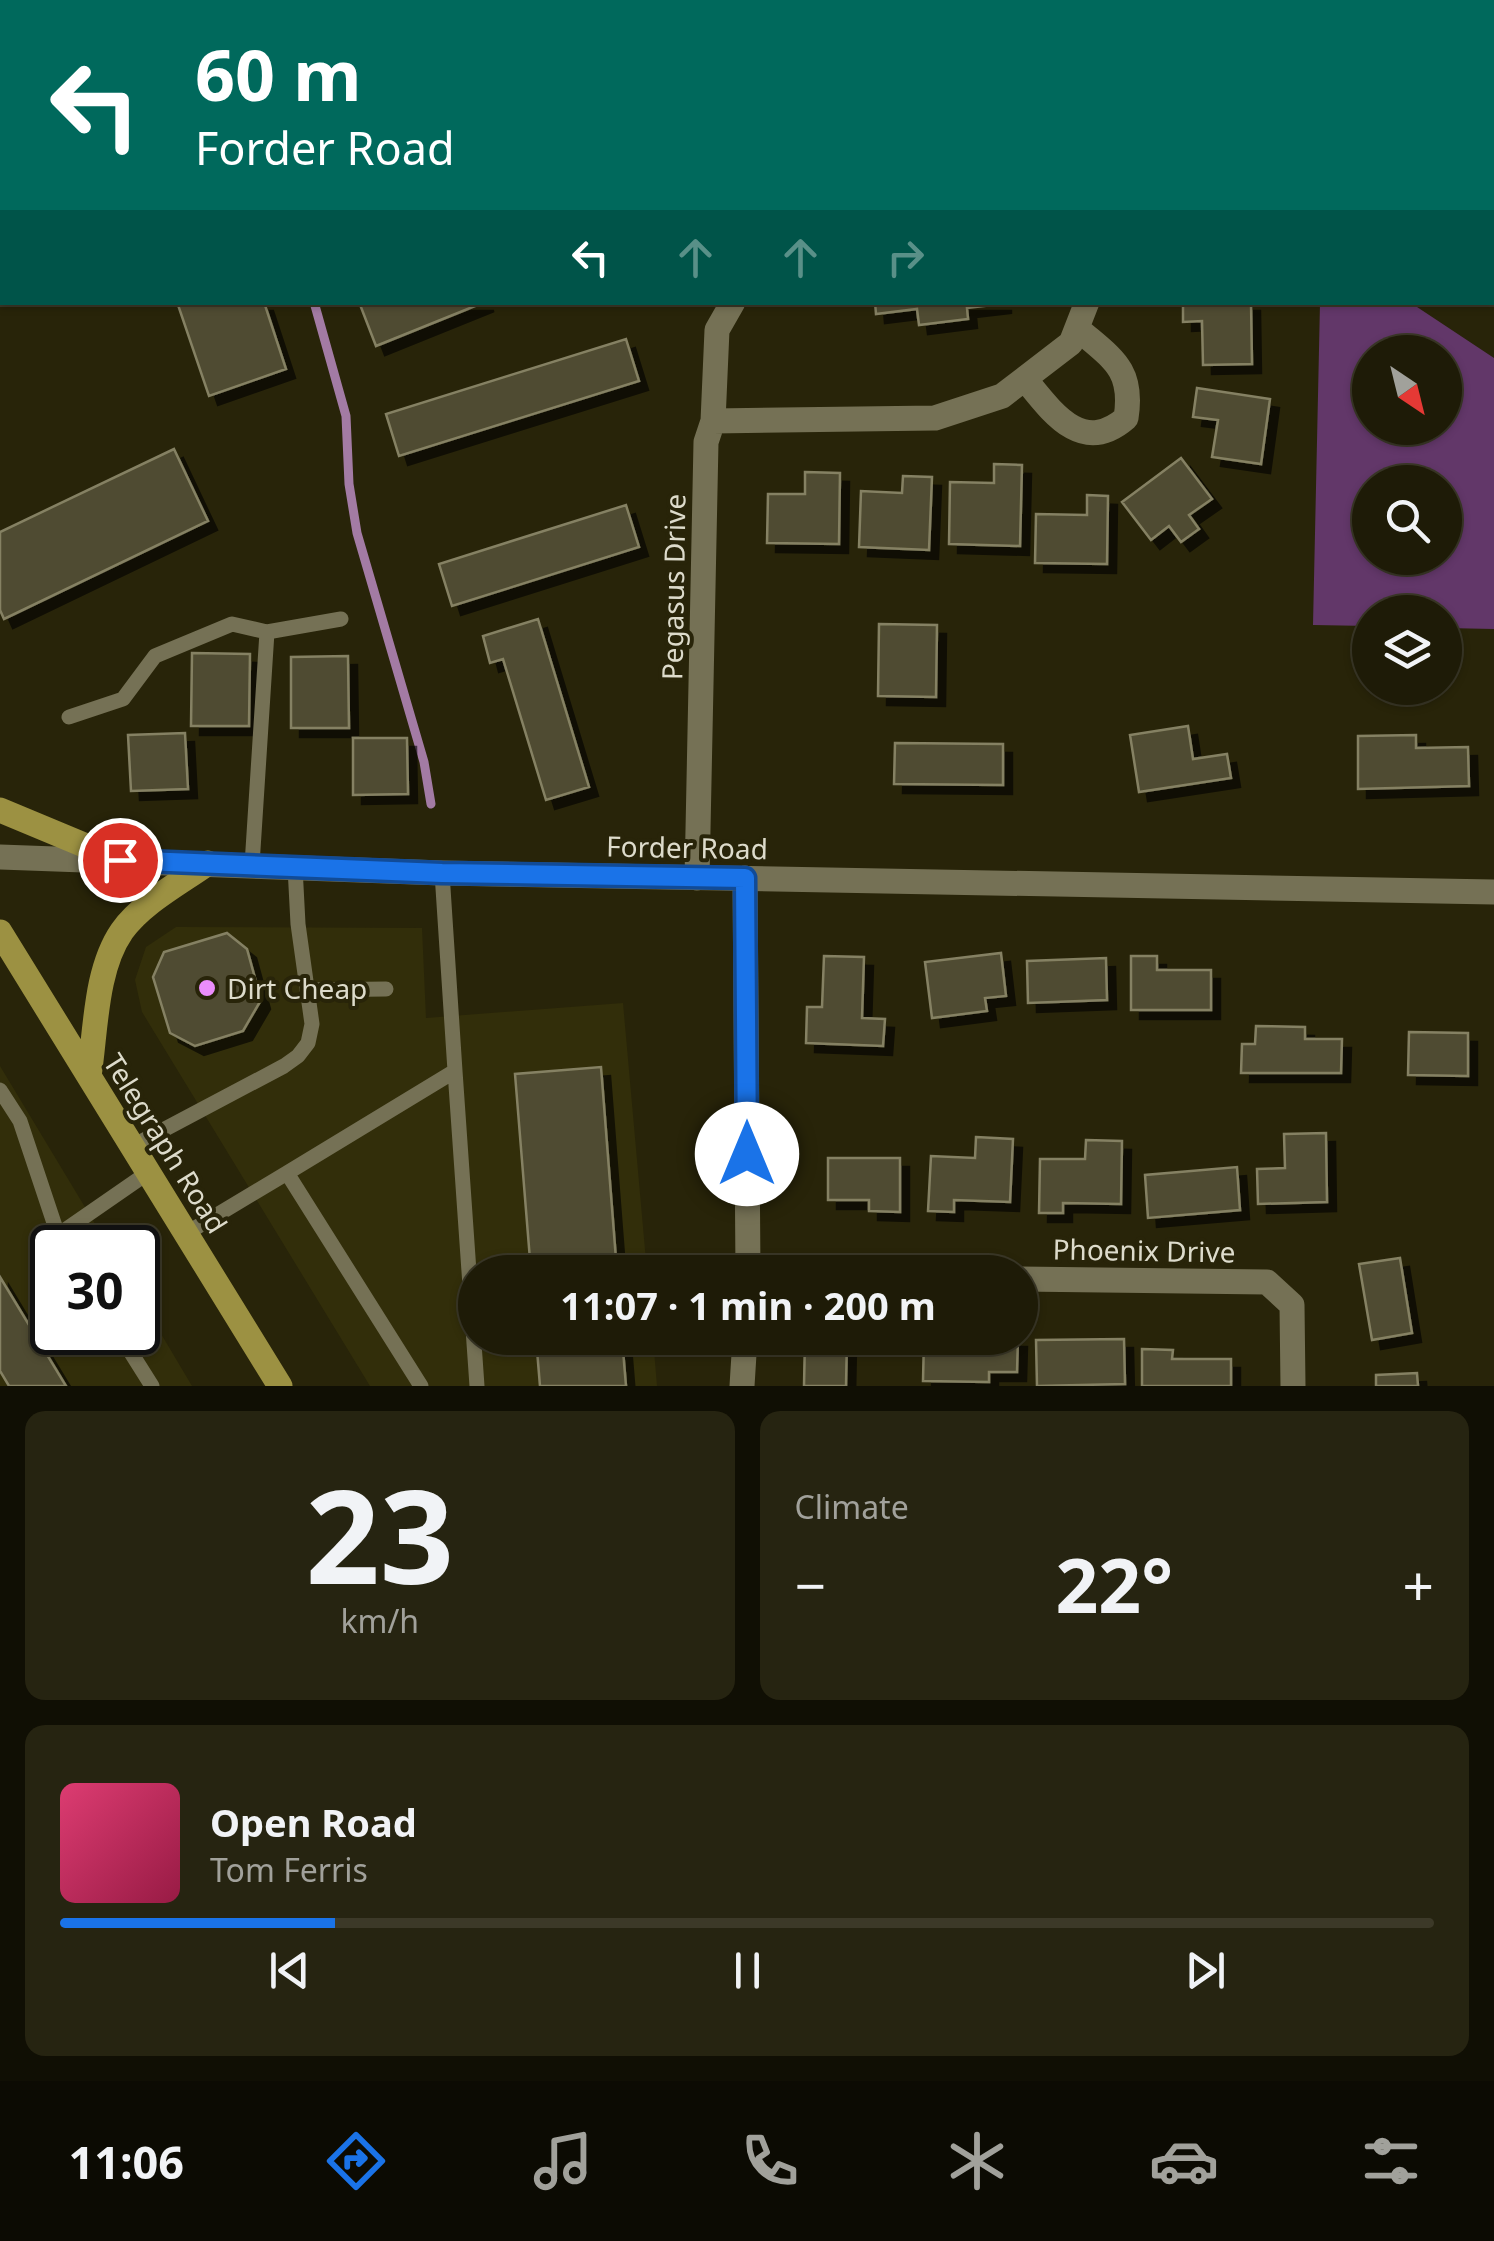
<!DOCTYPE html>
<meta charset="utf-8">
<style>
body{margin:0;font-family:"Noto Sans",sans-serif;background:#262411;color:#f1f3f6;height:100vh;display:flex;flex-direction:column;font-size:38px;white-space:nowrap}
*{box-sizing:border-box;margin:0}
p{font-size:32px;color:#a1a19b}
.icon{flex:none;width:55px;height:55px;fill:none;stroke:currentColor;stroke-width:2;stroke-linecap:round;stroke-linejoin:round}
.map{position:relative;height:1386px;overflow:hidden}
.drawer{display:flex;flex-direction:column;gap:25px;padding:25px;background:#100f04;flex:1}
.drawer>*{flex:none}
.guide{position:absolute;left:0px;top:0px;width:1495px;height:305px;box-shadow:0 2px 8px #0004,0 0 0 2px #3c3928;background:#00695c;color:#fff;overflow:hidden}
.needle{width:65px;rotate:145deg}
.controls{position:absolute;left:1352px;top:335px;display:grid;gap:20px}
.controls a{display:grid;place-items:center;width:110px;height:110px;border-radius:50%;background:#1e1b07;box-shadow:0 2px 8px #0004,0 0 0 2px #3c3928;font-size:50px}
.speed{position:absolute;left:30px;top:1225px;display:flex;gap:20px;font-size:50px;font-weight:700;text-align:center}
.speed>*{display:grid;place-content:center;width:130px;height:130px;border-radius:50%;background:#1e1b07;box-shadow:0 2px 8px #0004,0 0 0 2px #3c3928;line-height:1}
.speed .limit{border:5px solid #111;border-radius:15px;background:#fff;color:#111}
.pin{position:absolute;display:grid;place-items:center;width:85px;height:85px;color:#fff;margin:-42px;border:5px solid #fff;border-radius:50%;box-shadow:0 2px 10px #0007}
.me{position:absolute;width:110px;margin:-55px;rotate:0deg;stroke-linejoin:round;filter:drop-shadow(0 0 8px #0008)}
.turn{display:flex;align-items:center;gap:35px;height:210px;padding:0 30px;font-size:45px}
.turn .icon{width:130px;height:130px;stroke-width:2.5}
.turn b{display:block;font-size:70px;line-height:85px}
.lanes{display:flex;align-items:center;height:95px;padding:0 30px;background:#0003;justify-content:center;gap:50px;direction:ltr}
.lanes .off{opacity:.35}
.big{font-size:75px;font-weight:700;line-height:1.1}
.drawer .widget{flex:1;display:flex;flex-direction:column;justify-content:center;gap:15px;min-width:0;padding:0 35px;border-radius:20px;background:#262411}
.drawer .dial{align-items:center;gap:0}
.dial b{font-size:130px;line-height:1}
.song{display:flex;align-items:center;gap:30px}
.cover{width:120px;height:120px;border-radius:15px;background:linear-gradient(135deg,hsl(340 70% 55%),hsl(340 70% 35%))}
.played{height:10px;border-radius:5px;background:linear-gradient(90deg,#1a73e8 20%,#3c3928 20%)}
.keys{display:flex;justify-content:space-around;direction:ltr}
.heat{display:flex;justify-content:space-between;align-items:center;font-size:55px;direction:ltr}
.drawer .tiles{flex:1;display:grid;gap:25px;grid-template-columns:1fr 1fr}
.widget:last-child{grid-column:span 2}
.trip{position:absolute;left:458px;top:1255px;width:580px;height:100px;border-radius:50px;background:#1e1b07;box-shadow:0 2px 8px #0004,0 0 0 2px #3c3928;font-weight:700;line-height:100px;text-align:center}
.tab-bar{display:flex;height:160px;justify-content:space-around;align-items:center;background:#0c0b03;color:#a1a19b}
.tab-bar .icon{width:70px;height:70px}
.tab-bar .current{color:#1a73e8}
.tab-bar b{font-size:45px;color:#f1f3f6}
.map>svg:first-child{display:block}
</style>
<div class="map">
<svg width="1494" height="1386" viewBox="0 0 1494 1386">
<defs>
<filter id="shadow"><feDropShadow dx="9" dy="9" stdDeviation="0" flood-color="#0009"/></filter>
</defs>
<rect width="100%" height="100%" fill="#282409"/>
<path fill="#322e0a" d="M 176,927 L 422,928 L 426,1018 L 623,1003 L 647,1272 L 475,1272 L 475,1338 L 653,1338 L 657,1386 L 370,1386 L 142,1012 L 135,980 L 146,947 Z
M 0,1066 L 109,1247 L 52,1248 L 52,1332 L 138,1332 L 138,1295 L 192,1386 L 0,1386 Z"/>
<path fill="#623769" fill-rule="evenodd" d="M 1320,303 L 1411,303 L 1494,358 L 1494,629 L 1445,628 L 1445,612 L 1370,612 L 1370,626 L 1313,625 ZM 1370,352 L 1445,352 L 1445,428 L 1370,428 ZM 1370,482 L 1445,482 L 1445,558 L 1370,558 Z"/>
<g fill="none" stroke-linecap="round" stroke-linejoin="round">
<path stroke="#a37ba4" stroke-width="9" d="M 229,0 L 230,2
M 314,302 L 346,416 L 349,484 L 357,533 L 424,762 L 431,804"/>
</g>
<path fill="#504c30" stroke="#858164" stroke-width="2.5" filter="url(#shadow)" d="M 93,0 L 179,0 L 179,2 L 94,2 Z
M 989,0 L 1058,0 L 1058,2 L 989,2 Z
M 1494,118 L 1494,231 L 1492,229 Z
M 177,302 L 264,302 L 286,369 L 209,396 Z
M 359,302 L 485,302 L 376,346 Z
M 875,302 L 1002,302 L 1002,304 L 967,308 L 968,319 L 919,325 L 917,309 L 876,314 Z
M 1183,302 L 1251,302 L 1252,364 L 1203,365 L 1202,321 L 1183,322 Z
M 626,339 L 639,381 L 399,456 L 386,414 Z
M 1197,388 L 1270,399 L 1261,464 L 1212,457 L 1218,420 L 1193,417 Z
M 174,449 L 208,521 L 4,619 L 0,610 L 0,532 Z
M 1181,458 L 1212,499 L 1189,515 L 1199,529 L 1181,542 L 1169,526 L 1151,540 L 1122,502 Z
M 994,464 L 1022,465 L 1020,546 L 949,544 L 950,482 L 994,483 Z
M 805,472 L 840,473 L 839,544 L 767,543 L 768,494 L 805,494 Z
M 903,476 L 932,477 L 929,550 L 859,547 L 861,491 L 902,493 Z
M 1087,495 L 1108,496 L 1107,564 L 1035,563 L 1036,514 L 1087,515 Z
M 626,505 L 639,547 L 452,606 L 439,564 Z
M 538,619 L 589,787 L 546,800 L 503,659 L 490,663 L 483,636 Z
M 879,624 L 937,625 L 936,697 L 878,696 Z
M 192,653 L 250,654 L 249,726 L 191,726 Z
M 348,656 L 349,728 L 291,728 L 291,657 Z
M 1188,726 L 1193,759 L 1227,754 L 1231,778 L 1139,792 L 1130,735 Z
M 185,733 L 188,789 L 131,791 L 128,735 Z
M 1416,735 L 1416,748 L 1468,747 L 1469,786 L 1358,789 L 1358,736 Z
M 353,738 L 407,738 L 408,794 L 353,795 Z
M 895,743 L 1003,744 L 1003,785 L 894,784 Z
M 227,933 L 247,949 L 261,1000 L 243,1031 L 195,1046 L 170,1033 L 153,977 L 164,952 Z
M 1001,953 L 1006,996 L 985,998 L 987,1011 L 932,1018 L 925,962 Z
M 824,956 L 864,957 L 862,1018 L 885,1019 L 883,1046 L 806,1043 L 807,1007 L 822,1007 Z
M 1131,956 L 1157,956 L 1157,970 L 1211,970 L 1211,1010 L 1131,1010 Z
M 1106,958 L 1107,1000 L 1028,1003 L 1027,961 Z
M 1256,1026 L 1305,1027 L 1305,1039 L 1342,1039 L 1341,1073 L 1241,1073 L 1242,1044 L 1255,1044 Z
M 1409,1032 L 1468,1033 L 1468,1076 L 1408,1075 Z
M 601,1067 L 617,1272 L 531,1272 L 515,1074 Z
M 1326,1133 L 1327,1202 L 1258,1204 L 1257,1169 L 1285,1168 L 1284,1134 Z
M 976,1137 L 1013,1139 L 1010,1202 L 954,1200 L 954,1212 L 928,1211 L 931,1156 L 975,1158 Z
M 1086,1140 L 1122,1141 L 1121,1204 L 1063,1203 L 1063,1213 L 1039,1213 L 1040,1159 L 1085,1159 Z
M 828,1158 L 900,1158 L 900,1212 L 869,1211 L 869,1200 L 828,1200 Z
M 1237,1167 L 1240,1210 L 1148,1218 L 1145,1175 Z
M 1400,1258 L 1412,1333 L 1372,1340 L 1359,1264 Z
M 0,1277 L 66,1386 L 9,1386 L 0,1371 Z
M 536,1338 L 622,1338 L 626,1386 L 540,1386 Z
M 805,1338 L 847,1339 L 846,1386 L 804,1386 Z
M 924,1338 L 1018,1338 L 1017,1372 L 989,1372 L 989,1382 L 923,1381 Z
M 1124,1339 L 1125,1384 L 1037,1386 L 1036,1340 Z
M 1142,1349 L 1173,1350 L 1172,1359 L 1231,1359 L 1231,1386 L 1142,1386 Z
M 1417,1373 L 1418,1386 L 1376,1386 L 1376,1375 Z"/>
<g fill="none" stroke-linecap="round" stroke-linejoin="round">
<path stroke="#757155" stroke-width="15" d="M 267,632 L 341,619
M 69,717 L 123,699 L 155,656 L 232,624 L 267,632 L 252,865
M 307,990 L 386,989
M 455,1071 L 477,1386
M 0,1090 L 20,1121 L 58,1235
M 133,1146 L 284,1066 L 298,1056 L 308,1043 L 312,1024 L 298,924 L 295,867
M 287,1173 L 455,1071 L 442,873
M 187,1233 L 287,1173 L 421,1386
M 66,1248 L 58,1235 L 149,1172
M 118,1332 L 152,1386"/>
<path stroke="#757155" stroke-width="25" d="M 775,0 L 775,2
M 1110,2 L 1110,0
M 1025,379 C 1052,412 1082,456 1126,418 C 1134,368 1111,358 1077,328
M 713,421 L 935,418 L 1002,396 L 1071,343 L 1087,302
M 697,878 L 706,442 L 713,421 L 717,330 L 733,302
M 745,878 L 748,1272
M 1020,1279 L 1267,1282 L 1292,1305 L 1293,1386
M 742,1386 L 745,1338"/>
<path stroke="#757155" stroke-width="25" d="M 0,857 L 442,873 L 1494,892"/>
<path stroke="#9c9142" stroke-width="25" d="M 0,810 L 120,860
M 0,932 L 280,1386
M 89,1076 C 96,1030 95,970 122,931 C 142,903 180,883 208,863"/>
</g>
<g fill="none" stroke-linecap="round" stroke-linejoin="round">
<defs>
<path id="route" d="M 120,860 L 442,873 L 745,878 L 747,1154"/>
</defs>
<use href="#route" stroke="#114b97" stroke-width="25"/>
<use href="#route" stroke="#1a73e8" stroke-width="18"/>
</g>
<circle fill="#eb8dfb" stroke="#282409" stroke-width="4" cx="207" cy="988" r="10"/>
<g text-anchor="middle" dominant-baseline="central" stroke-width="8" stroke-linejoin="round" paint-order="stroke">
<g font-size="28" fill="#dddbcb" stroke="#282409">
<text transform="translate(673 587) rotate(-89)">Pegasus Drive</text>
<text transform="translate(687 847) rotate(1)">Forder Road</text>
<text transform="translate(166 1143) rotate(58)">Telegraph Road</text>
<text transform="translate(1144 1250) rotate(1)">Phoenix Drive</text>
</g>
<g font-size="28" fill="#dddbcb" stroke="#282409" text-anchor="start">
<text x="227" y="988">Dirt Cheap</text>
</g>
</g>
</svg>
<div class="controls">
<a><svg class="needle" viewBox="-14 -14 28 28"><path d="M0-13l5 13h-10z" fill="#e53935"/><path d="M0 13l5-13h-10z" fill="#a1a19b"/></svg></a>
<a><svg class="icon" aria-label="search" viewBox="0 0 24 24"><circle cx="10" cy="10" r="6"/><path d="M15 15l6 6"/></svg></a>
<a><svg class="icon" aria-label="layers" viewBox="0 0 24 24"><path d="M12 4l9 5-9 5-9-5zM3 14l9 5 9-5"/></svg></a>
</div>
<div class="speed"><div class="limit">30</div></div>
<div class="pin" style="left:120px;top:860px;background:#d93025"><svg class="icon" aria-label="arrive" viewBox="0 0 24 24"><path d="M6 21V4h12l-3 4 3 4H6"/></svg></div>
<svg class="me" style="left:747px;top:1154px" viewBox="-20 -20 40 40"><circle r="19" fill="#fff"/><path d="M0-13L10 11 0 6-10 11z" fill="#1a73e8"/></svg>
<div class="trip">11:07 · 1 min · 200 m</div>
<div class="guide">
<div class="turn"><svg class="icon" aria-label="left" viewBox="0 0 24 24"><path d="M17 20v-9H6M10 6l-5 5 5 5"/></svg><div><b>60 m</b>Forder Road</div></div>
<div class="lanes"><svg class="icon" aria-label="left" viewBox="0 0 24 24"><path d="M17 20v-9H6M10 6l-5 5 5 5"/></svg><svg class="icon off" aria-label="ahead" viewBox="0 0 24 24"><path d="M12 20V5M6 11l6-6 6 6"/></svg><svg class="icon off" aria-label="ahead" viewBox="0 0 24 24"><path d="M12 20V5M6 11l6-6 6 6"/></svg><svg class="icon off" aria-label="right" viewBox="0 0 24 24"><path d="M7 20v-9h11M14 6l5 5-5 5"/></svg></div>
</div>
</div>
<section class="drawer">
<div class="tiles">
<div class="widget dial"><b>23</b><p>km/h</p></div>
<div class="widget"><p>Climate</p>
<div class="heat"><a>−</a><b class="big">22°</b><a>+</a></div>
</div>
<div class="widget">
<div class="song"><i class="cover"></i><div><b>Open Road</b><p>Tom Ferris</p></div></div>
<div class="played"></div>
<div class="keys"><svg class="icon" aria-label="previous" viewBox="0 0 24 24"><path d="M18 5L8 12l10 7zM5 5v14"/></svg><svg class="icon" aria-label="pause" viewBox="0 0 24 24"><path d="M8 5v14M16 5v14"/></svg><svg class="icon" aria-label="next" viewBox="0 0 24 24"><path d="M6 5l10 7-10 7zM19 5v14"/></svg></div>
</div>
</div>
</section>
<nav class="tab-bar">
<b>11:06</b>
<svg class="icon current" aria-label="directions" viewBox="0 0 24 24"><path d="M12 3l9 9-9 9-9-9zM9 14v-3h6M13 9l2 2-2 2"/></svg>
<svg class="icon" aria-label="music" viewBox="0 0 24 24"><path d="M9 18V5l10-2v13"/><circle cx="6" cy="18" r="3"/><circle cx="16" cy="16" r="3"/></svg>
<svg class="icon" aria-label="phone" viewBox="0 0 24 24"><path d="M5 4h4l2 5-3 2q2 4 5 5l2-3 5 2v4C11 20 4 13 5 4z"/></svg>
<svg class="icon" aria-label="climate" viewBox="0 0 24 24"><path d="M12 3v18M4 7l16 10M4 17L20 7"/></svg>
<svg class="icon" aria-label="car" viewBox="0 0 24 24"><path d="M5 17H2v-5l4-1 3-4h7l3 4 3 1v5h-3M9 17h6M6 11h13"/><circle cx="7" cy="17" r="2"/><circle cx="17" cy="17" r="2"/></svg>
<svg class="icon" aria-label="filters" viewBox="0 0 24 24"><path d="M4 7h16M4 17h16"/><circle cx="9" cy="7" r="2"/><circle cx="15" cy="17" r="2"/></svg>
</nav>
